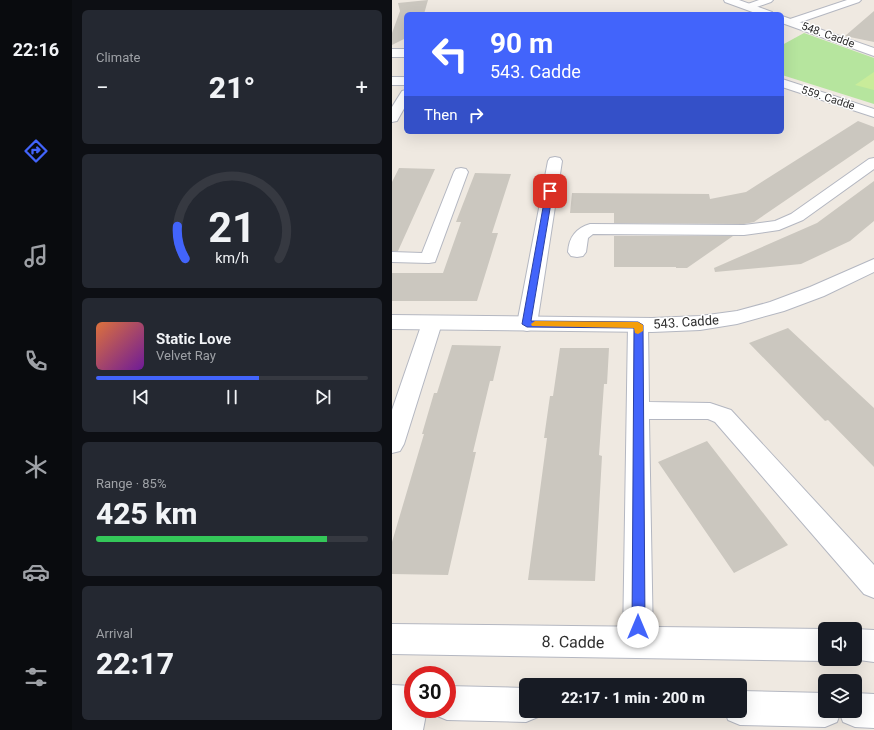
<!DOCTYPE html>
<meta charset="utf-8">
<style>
body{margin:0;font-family:Roboto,sans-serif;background:#242831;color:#f1f3f6;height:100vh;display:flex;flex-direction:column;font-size:15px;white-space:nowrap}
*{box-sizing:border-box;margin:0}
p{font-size:13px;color:#9ea1a6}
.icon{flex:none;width:22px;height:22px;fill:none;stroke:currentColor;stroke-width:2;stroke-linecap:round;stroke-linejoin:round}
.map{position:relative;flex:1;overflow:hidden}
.sheet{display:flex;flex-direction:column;gap:10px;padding:10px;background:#0d0f14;width:320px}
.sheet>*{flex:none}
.banner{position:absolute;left:12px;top:12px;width:380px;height:122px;border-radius:6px;box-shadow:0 4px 16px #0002;background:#4264fb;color:#fff;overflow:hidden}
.tools{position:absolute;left:426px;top:622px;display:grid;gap:8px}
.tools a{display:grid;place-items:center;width:44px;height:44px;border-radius:6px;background:#171b24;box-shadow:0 4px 16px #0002;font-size:20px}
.speed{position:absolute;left:12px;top:666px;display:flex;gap:8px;font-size:20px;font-weight:700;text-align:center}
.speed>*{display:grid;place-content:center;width:52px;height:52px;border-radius:50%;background:#171b24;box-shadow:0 4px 16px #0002;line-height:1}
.speed .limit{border:6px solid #d22;background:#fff;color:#111}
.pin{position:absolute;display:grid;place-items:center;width:34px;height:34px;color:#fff;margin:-17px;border-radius:8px;box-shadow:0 2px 6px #0006}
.me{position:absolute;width:44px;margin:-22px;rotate:0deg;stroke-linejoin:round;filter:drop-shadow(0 0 3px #0008)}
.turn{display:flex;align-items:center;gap:14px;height:84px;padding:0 20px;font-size:18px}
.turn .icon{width:52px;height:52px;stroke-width:2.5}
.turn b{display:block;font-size:28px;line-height:34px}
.then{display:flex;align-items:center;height:38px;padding:0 20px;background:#0003;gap:8px;font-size:15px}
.big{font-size:30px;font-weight:800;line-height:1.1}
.sheet .tile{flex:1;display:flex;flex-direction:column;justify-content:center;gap:6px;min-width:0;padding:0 14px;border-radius:6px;background:#242831}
.sheet .dial{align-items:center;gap:0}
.dial svg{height:104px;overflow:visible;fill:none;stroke:#363941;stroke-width:7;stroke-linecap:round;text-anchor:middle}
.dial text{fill:#f1f3f6;stroke:none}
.song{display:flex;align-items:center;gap:12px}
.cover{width:48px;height:48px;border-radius:6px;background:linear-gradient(135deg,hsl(20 70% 55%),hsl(280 70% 35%))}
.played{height:4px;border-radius:2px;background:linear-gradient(90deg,#4264fb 60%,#363941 60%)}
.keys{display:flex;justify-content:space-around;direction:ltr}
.heat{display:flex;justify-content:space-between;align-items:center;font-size:22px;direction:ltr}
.charge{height:6px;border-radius:3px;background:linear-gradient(90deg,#34c759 85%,#363941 0)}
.trip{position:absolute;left:127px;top:678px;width:228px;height:40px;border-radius:6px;background:#171b24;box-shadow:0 4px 16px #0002;font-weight:800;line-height:40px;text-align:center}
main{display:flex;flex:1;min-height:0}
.dock{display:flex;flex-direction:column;width:72px;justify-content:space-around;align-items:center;background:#090b0e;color:#9ea1a6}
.dock .icon{width:28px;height:28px}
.dock .selected{color:#4264fb}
.dock b{font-size:18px;color:#f1f3f6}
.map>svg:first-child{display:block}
</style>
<main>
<nav class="dock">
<b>22:16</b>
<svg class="icon selected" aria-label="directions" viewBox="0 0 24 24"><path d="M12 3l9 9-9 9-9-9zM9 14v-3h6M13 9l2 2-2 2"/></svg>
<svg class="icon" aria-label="music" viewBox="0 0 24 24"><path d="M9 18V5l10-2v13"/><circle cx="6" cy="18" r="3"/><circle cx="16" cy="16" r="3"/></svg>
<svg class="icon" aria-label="phone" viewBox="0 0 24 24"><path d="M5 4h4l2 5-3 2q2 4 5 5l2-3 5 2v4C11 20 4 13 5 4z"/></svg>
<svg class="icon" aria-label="climate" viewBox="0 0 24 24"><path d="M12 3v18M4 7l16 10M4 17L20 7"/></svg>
<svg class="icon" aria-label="car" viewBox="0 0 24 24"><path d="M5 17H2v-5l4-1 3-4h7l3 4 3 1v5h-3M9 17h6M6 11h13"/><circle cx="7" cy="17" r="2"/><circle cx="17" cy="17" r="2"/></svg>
<svg class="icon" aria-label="filters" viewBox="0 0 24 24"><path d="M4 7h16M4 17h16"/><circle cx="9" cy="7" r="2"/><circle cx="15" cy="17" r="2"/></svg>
</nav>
<section class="sheet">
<div class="tile"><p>Climate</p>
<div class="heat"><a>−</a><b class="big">21°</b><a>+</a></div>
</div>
<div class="tile dial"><svg viewBox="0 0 100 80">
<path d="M14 69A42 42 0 1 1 86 69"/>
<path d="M14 69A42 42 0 0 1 8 44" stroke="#4264fb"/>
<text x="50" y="56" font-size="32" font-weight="700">21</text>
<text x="50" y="72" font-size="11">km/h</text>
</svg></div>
<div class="tile">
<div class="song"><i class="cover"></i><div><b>Static Love</b><p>Velvet Ray</p></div></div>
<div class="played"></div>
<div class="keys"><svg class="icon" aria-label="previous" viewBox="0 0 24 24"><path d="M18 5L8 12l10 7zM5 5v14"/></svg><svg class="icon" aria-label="pause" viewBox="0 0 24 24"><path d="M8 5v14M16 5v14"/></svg><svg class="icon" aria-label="next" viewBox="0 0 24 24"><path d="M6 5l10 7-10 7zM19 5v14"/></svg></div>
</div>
<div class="tile"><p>Range · 85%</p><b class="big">425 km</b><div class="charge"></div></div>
<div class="tile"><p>Arrival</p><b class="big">22:17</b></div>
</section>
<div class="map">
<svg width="482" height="730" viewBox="0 0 482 730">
<rect width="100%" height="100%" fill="#efe9e1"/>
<path fill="#b6e59e" d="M 412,33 L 482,58 L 482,104 L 390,75 L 390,45 Z"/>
<path fill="#c9ec9a" d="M 482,72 L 482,90 L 463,85 Z"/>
<path fill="#cbc7bf" d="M 36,0 L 32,14 L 14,14 L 14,38 L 0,45 L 0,33 L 8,11 L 6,3 Z
M 482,11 L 482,42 L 453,36 Z
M 466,121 L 482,127 L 482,140 L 362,222 L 352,224 L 222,223 L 222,213 L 178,213 L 180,193 L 317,194 L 318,199 L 354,192 Z
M 7,168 L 43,169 L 6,251 L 0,251 L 0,182 Z
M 83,173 L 119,174 L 100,233 L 106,233 L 85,301 L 0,301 L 0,273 L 51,273 L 69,222 L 64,222 Z
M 482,181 L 482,221 L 458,241 L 409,264 L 323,272 L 322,268 L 425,223 Z
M 222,236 L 341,236 L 295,268 L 284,268 L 284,267 L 222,267 Z
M 396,328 L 482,408 L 482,467 L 436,420 L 433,421 L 357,343 Z
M 60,345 L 109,346 L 101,381 L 98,381 L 81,452 L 84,452 L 56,575 L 0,574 L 0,542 L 32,434 L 30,434 L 42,393 L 45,393 Z
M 168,348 L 217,348 L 215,384 L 212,384 L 207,455 L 210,456 L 203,581 L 136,580 L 155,438 L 152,438 L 158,396 L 161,396 Z
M 315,441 L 396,545 L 342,573 L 266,462 Z"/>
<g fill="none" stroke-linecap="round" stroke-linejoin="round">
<defs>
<path id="minor" d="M 367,0 L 381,0 L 379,2 L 356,10 L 351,7 L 353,5 Z
M 455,0 L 469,0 L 467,2 L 403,24 L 399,25 L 394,22 L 395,20 Z
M 0,77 L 14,77 L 14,85 L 0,85 Z
M 14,90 L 14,105 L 5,121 L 0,122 L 0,107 L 10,91 Z
M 163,157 L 168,158 L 170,161 L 145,324 L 142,329 L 135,331 L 128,329 L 125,324 L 156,161 L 158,158 Z
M 482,158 L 482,169 L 411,220 L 387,230 L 352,235 L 201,234 L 196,238 L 194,252 L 191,256 L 185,257 L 179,256 L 176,252 C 177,237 184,228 198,224 L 352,225 L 383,221 L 399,214 L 477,159 Z
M 69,168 L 74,169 L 76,172 L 43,262 L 37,263 L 0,262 L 0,252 L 30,253 L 62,172 L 64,169 Z
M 40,316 L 47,318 L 50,323 L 12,444 L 8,451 L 0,453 L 0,410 L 30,323 L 33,318 Z
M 246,318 L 253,320 L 256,325 L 257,402 L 318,403 L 339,410 L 482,565 L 482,598 L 472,594 L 323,422 L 316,419 L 257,419 L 261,642 L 256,652 L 246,657 L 236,652 L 231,642 L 236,325 L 239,320 Z"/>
<path id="tertiary" d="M 332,0 L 347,0 L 380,12 L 381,14 L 366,14 L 333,2 Z
M 390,16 L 482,48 L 482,56 L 390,23 Z
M 0,49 L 14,49 L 14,57 L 0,57 Z
M 390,79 L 482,109 L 482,117 L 390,87 Z
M 482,259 L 482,272 L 432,296 L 392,311 L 345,324 L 308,330 L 260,332 L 0,329 L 0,315 L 260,318 L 308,316 L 345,311 L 378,302 L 418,287 Z
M 20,686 L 21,709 L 35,709 L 31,730 L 0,730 L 0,718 L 8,691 Z"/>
<path id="secondary" d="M 0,624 L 433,629 L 433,659 L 437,659 L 433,661 L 0,654 Z
M 463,629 L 482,630 L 482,662 L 459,659 L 463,659 Z
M 0,685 L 21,686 L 21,709 L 35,709 L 33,715 L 21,720 L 0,719 Z
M 55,686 L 134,688 L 134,711 L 148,711 L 146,717 L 134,722 L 55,720 L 43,715 L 41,709 L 55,709 Z
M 348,691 L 433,693 L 433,711 L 463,711 L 463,693 L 482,694 L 482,728 L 463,727 L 451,722 L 448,714 L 445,722 L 433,727 L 348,725 L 336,720 L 333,711 L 348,711 Z"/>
</defs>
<use href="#minor" stroke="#b4b7c1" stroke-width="2"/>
<use href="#tertiary" stroke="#b4b7c1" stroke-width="2"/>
<use href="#secondary" stroke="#b4b7c1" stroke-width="2"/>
<use href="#minor" fill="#fff" fill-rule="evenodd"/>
<use href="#tertiary" fill="#fff" fill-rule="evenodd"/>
<use href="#secondary" fill="#fff" fill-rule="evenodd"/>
</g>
<path fill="#4264fb" stroke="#2b41a3" d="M 158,189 L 161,191 L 139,321 L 246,322 L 251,325 L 253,627 L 251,631 L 246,633 L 242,631 L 240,627 L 242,328 L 135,327 L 130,324 L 154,191 Z"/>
<path fill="#f59e0b" d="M 143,321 L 246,322 L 251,325 L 251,331 L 246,334 L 243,333 L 242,328 L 140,326 L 139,324 Z"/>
<g text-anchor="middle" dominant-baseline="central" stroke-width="3" stroke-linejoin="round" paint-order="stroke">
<g font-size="11" fill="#2e2e2e" stroke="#fff">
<text transform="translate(436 35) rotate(20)">548. Cadde</text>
<text transform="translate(436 98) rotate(18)">559. Cadde</text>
</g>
<g font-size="13" fill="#2e2e2e" stroke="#fff">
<text transform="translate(294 322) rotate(-4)">543. Cadde</text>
</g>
<g font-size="16" fill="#2e2e2e" stroke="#fff">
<text transform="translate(181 642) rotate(1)">8. Cadde</text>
</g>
</g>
</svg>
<div class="tools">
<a><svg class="icon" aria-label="sound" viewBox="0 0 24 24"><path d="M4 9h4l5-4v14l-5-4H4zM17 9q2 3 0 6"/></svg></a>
<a><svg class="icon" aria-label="layers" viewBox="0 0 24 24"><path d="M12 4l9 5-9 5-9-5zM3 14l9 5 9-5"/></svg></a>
</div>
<div class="speed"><div class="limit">30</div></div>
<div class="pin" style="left:158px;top:191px;background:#d93025"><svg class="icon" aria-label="arrive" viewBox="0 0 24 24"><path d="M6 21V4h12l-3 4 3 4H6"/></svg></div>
<svg class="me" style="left:246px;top:627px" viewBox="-20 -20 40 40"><circle r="19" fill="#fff"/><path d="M0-13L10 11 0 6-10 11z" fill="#4264fb"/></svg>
<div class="trip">22:17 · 1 min · 200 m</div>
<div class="banner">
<div class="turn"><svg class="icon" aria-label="left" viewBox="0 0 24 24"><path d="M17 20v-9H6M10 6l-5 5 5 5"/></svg><div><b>90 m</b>543. Cadde</div></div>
<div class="then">Then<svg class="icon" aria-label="right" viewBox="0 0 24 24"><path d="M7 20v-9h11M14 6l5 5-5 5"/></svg></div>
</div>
</div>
</main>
